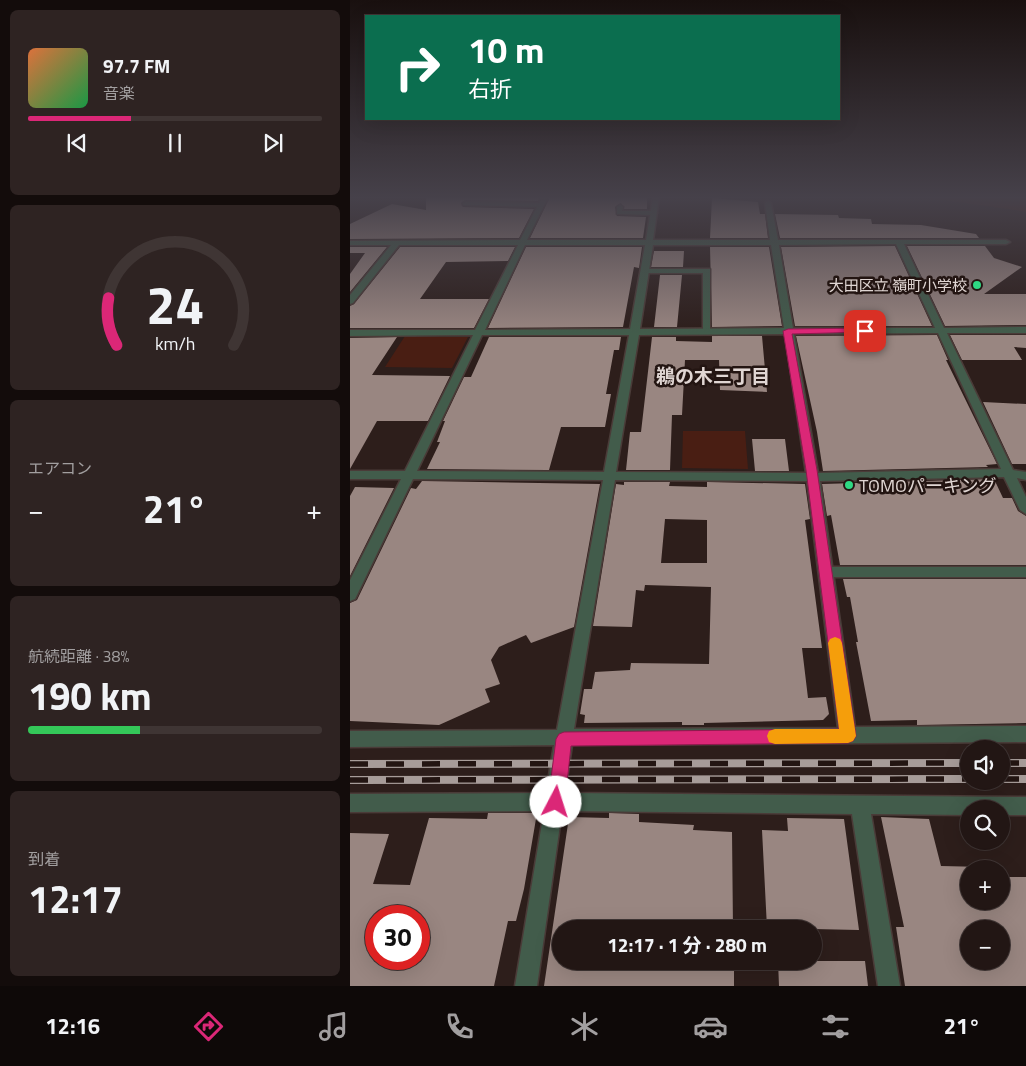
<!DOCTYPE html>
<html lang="ja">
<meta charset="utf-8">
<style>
body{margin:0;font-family:"Titillium Web","Noto Sans JP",sans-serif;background:#2e2322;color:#f1f3f6;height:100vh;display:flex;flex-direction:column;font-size:19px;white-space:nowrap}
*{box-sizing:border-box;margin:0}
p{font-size:16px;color:#a29fa0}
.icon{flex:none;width:28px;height:28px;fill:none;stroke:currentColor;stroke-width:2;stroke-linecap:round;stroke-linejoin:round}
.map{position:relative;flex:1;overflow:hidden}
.drawer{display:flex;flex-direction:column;gap:10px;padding:10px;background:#130c0b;width:350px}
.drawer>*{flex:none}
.banner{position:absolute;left:15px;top:15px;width:475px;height:105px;border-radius:0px;box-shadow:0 5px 20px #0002,0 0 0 1px #3f3534;background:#0b6e4f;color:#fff;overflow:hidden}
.controls{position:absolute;left:610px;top:740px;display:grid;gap:10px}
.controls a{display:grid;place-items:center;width:50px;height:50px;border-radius:50%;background:#221614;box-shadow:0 5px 20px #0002,0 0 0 1px #3f3534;font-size:25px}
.speed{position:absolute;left:15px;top:905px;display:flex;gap:10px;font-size:25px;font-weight:700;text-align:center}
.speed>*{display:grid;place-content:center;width:65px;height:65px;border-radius:50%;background:#221614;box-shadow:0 5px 20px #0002,0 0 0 1px #3f3534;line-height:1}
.speed .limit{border:8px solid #d22;background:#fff;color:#111}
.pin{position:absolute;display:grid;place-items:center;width:42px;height:42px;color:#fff;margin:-21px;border-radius:10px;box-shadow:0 2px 8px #0006}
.me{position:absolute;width:55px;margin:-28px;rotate:5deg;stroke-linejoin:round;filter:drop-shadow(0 0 4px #0008)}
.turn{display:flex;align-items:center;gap:18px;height:105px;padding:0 20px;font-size:22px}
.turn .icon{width:65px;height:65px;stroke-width:2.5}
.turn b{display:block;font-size:35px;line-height:42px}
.big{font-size:38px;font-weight:700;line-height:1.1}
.drawer .tile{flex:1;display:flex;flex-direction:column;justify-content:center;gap:8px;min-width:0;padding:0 18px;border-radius:8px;background:#2e2322}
.drawer .dial{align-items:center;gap:0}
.dial svg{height:130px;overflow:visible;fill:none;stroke:#3f3534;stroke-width:7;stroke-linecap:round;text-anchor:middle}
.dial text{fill:#f1f3f6;stroke:none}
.song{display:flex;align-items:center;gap:15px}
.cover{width:60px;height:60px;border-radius:8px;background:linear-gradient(135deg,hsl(20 70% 55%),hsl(140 70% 35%))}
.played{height:5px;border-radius:2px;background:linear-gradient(90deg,#db2777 35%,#3f3534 35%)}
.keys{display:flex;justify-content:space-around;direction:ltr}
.heat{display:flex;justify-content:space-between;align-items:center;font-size:28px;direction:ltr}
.charge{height:8px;border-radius:4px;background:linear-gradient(90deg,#34c759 38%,#3f3534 0)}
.trip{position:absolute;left:202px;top:920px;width:270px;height:50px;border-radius:25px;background:#221614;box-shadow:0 5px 20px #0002,0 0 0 1px #3f3534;font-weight:700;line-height:50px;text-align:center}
.dock{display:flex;height:80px;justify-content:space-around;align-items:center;background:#0e0908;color:#a29fa0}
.dock .icon{width:35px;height:35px}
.dock .current{color:#db2777}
.dock b{font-size:22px;color:#f1f3f6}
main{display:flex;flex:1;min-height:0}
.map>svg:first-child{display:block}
</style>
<main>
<section class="drawer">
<div class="tile">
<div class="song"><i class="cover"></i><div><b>97.7 FM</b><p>音楽</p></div></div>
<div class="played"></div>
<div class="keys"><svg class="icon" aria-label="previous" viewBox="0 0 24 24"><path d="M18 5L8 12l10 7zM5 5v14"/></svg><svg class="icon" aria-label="pause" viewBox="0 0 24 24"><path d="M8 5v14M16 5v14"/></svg><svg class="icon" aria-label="next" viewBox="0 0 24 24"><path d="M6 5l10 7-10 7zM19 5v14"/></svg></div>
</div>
<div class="tile dial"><svg viewBox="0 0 100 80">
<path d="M14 69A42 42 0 1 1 86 69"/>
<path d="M14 69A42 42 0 0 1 9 40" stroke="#db2777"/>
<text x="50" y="56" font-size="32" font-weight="700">24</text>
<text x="50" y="72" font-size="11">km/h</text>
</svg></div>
<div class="tile"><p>エアコン</p>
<div class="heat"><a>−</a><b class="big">21°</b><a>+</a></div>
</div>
<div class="tile"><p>航続距離 · 38%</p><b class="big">190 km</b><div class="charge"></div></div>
<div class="tile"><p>到着</p><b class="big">12:17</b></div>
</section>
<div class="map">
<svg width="676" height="986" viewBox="0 0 676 986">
<rect width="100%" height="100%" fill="#2d1e1b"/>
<path fill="#491e13" d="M 572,197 L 676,197 L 676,212 L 665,210 Z
M 55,336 L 118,337 L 102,368 L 35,367 Z
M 333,431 L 395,431 L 398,469 L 332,468 Z"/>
<path fill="#998681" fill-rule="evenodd" d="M 76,197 L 190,197 L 188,201 L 115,200 L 111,203 L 113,207 L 184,209 L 169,238 L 0,239 L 0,224 L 42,204 L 76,210 Z
M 200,197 L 297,197 L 297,209 L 274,209 L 271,203 L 265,207 L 267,216 L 296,217 L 293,238 L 180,238 Z
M 362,198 L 408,202 L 410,214 L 415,214 L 418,238 L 360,238 Z
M 425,214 L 488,215 L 489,218 L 521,219 L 522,224 L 571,225 L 626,234 L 629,238 L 430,238 Z
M 545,246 L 582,326 L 445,326 L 431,247 Z
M 557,246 L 635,246 L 644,258 L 672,267 L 634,294 L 676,294 L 676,325 L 595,326 Z
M 0,247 L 37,247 L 0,292 L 0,274 L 15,253 L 0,253 Z
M 50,247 L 165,247 L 158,261 L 96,262 L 70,299 L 139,299 L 124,328 L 0,328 L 0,306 L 4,304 Z
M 176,247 L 292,247 L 289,268 L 284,267 L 273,327 L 138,328 Z
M 360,247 L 419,247 L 432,326 L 362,327 Z
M 304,251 L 334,251 L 333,267 L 301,267 Z
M 310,275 L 332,275 L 327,327 L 304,327 Z
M 587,335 L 598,360 L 596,360 L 647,464 L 636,465 L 638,467 L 473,471 L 467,432 L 446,336 Z
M 600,335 L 676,335 L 676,348 L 664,347 L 672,360 L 612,360 Z
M 362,336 L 412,336 L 417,392 L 370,390 L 369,360 L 335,360 L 332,415 L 322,415 L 320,470 L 276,470 L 280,432 L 291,432 L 302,337 L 326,337 L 326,341 L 362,342 Z
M 47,337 L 22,375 L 100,376 L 78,421 L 27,421 L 0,469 L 0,338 Z
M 139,337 L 271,337 L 269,350 L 264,350 L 256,394 L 261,394 L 255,427 L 211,427 L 199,470 L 77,469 L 90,442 L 87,442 L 95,421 L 93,421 L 114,377 L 121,377 Z
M 633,402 L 676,404 L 676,464 L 662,464 Z
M 402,439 L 435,439 L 439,471 L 405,471 Z
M 644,479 L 653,498 L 662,498 L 668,511 L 676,516 L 676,565 L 490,565 L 481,515 L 477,516 L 472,484 Z
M 72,481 L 250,484 L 224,627 L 181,643 L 176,635 L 149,647 L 141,660 L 150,684 L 135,689 L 140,702 L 89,725 L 0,721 L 0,603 L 7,600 L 61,488 L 66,489 Z
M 274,482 L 320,482 L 319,486 L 357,487 L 357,482 L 455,484 L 460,519 L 455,520 L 472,648 L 452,648 L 458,698 L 476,697 L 479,714 L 473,720 L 354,723 L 354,725 L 332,725 L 332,722 L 234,723 L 235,715 L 230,714 L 234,689 L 242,689 L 245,672 L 280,670 L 281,663 L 359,664 L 361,587 L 295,585 L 294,591 L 286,590 L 282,627 L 243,626 L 266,484 L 274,485 ZM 315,519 L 357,520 L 357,563 L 311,563 Z
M 5,487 L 44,488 L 0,576 L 0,496 Z
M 493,579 L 676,579 L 676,723 L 567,725 L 567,720 L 521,721 L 506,642 L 508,642 L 500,597 L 497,597 Z
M 138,813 L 187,813 L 174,889 L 166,921 L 158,921 L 144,986 L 0,986 L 0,833 L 39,834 L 23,884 L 60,885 L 79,818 L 137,819 ZM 26,913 L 69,915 L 69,959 L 26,959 Z
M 259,813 L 289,814 L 289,822 L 344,825 L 343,830 L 382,832 L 383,929 L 211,929 L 211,961 L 384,961 L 384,986 L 194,986 L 219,817 L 259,818 Z
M 531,817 L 579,819 L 591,866 L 635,867 L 619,869 L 619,901 L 651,901 L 651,877 L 676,877 L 676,986 L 555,986 L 546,927 L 554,927 ZM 619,929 L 651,929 L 651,961 L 619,961 Z
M 437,818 L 494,819 L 509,930 L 417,928 L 412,830 L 438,831 Z
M 428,961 L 515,961 L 518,986 L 429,986 Z"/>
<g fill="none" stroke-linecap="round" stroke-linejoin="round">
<defs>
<path id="lane" d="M 115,202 L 191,203 L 194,205 L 191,207 L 113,205 L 113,203 Z
M 270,205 L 273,207 L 272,211 L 304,211 L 307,213 L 304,215 L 267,214 L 267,207 Z
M 292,269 L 360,269 L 360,333 L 357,334 L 353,331 L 353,273 L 292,273 Z
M 475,567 L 676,567 L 676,577 L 475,577 L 471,575 L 469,572 L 471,569 Z"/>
<path id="street" d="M 192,197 L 198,197 L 177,240 L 296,240 L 303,197 L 309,197 L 303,240 L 420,240 L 415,203 L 418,201 L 421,203 L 428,240 L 656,240 L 660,242 L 656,244 L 554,244 L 594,328 L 676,327 L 676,333 L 597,333 L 663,470 L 676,472 L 676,480 L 667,478 L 676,497 L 676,514 L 670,510 L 654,477 L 470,481 L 505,727 L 676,726 L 676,742 L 222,745 L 215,793 L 676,797 L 676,815 L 651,815 L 651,809 L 619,809 L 619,815 L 521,814 L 550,986 L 528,986 L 502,814 L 212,811 L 187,986 L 165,986 L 194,811 L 0,812 L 0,794 L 196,793 L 204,745 L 0,747 L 0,731 L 207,730 L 253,480 L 63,479 L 7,595 L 5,599 L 0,601 L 0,580 L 51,479 L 0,479 L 0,471 L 55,471 L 123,335 L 0,336 L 0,330 L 125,330 L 168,245 L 49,245 L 3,303 L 0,304 L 0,295 L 41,245 L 0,245 L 0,241 L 170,240 ZM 546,244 L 585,328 L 443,328 L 429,245 ZM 175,245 L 295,245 L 280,329 L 135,330 ZM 303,245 L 421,245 L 434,328 L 290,329 ZM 588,333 L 651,469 L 468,473 L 444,334 ZM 435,334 L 456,473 L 266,472 L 289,335 ZM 132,335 L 279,335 L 254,472 L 67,471 ZM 265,480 L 457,481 L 488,728 L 224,729 Z"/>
</defs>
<use href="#lane" stroke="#4a3b38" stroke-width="3"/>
<use href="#street" stroke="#4a3b38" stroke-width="3"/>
<use href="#lane" fill="#425c4b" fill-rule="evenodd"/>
<use href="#street" fill="#425c4b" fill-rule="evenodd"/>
<defs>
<path id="rail" d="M 651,763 L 676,763
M 0,764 L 619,763
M 651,779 L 676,779
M 0,780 L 619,779"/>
</defs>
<use href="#rail" stroke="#a79c99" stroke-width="8"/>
<use href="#rail" stroke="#231512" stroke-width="5.5" stroke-dasharray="18" stroke-linecap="butt"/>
</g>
<linearGradient id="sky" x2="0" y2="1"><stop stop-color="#19100f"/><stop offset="0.59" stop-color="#46414a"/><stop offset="1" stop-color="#46414a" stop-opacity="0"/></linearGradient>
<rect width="676" height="335" fill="url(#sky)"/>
<path fill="#db2777" stroke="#8e194d" d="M 515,328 L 518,329 L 518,332 L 442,334 L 467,470 L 506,736 L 503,741 L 498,743 L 221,746 L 215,802 L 212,808 L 206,810 L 200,808 L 198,802 L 206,739 L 209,734 L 214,732 L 489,729 L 456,470 L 433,331 L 438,329 Z"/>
<path fill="#f59e0b" d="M 485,637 L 490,639 L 492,643 L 506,736 L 503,741 L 498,743 L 425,744 L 419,742 L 417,736 L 419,731 L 425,729 L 489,729 L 478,643 L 480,639 Z"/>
<g fill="#2ed883" stroke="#231512" stroke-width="2">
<circle cx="627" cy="285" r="5"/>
<circle cx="499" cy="485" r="5"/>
</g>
<g text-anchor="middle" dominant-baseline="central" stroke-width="5" stroke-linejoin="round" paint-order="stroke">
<g font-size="15" fill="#e0d6d3" stroke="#231512" text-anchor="end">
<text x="617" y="285">大田区立 嶺町小学校</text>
</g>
<g font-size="18" fill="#e0d6d3" stroke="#231512" text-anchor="start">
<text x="509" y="485">TOMOパーキング</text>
</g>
<g font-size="19" font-weight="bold" fill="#e0d6d3" stroke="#231512">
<text x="363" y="375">鵜の木三丁目</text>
</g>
</g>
</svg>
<div class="controls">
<a><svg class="icon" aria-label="sound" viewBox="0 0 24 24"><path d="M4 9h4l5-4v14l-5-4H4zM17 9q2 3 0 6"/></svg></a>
<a><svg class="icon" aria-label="search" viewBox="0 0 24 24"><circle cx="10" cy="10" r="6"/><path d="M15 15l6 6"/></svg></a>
<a>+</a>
<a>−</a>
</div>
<div class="speed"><div class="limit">30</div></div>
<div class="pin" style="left:515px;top:331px;background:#d93025"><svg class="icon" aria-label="arrive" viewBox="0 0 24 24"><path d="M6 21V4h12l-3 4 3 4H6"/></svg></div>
<svg class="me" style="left:206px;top:802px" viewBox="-20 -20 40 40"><circle r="19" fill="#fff"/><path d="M0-13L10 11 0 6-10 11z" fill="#db2777"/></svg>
<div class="trip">12:17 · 1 分 · 280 m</div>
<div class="banner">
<div class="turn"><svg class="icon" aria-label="right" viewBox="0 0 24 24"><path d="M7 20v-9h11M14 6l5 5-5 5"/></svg><div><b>10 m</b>右折</div></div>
</div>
</div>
</main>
<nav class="dock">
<b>12:16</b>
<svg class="icon current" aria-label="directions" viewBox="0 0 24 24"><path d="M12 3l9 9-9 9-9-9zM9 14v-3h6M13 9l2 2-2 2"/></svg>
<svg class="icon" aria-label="music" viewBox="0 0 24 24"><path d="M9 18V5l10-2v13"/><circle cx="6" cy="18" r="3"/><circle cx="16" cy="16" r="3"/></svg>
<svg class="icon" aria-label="phone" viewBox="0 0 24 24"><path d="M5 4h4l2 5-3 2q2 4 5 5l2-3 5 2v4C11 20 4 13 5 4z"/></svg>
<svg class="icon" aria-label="climate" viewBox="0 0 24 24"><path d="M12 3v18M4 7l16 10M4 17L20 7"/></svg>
<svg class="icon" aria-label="car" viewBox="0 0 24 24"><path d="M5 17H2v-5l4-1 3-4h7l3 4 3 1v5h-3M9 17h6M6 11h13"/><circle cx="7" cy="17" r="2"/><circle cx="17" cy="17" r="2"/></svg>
<svg class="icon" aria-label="filters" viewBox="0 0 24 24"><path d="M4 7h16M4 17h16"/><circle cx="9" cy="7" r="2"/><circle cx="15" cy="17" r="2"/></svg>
<b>21°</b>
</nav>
